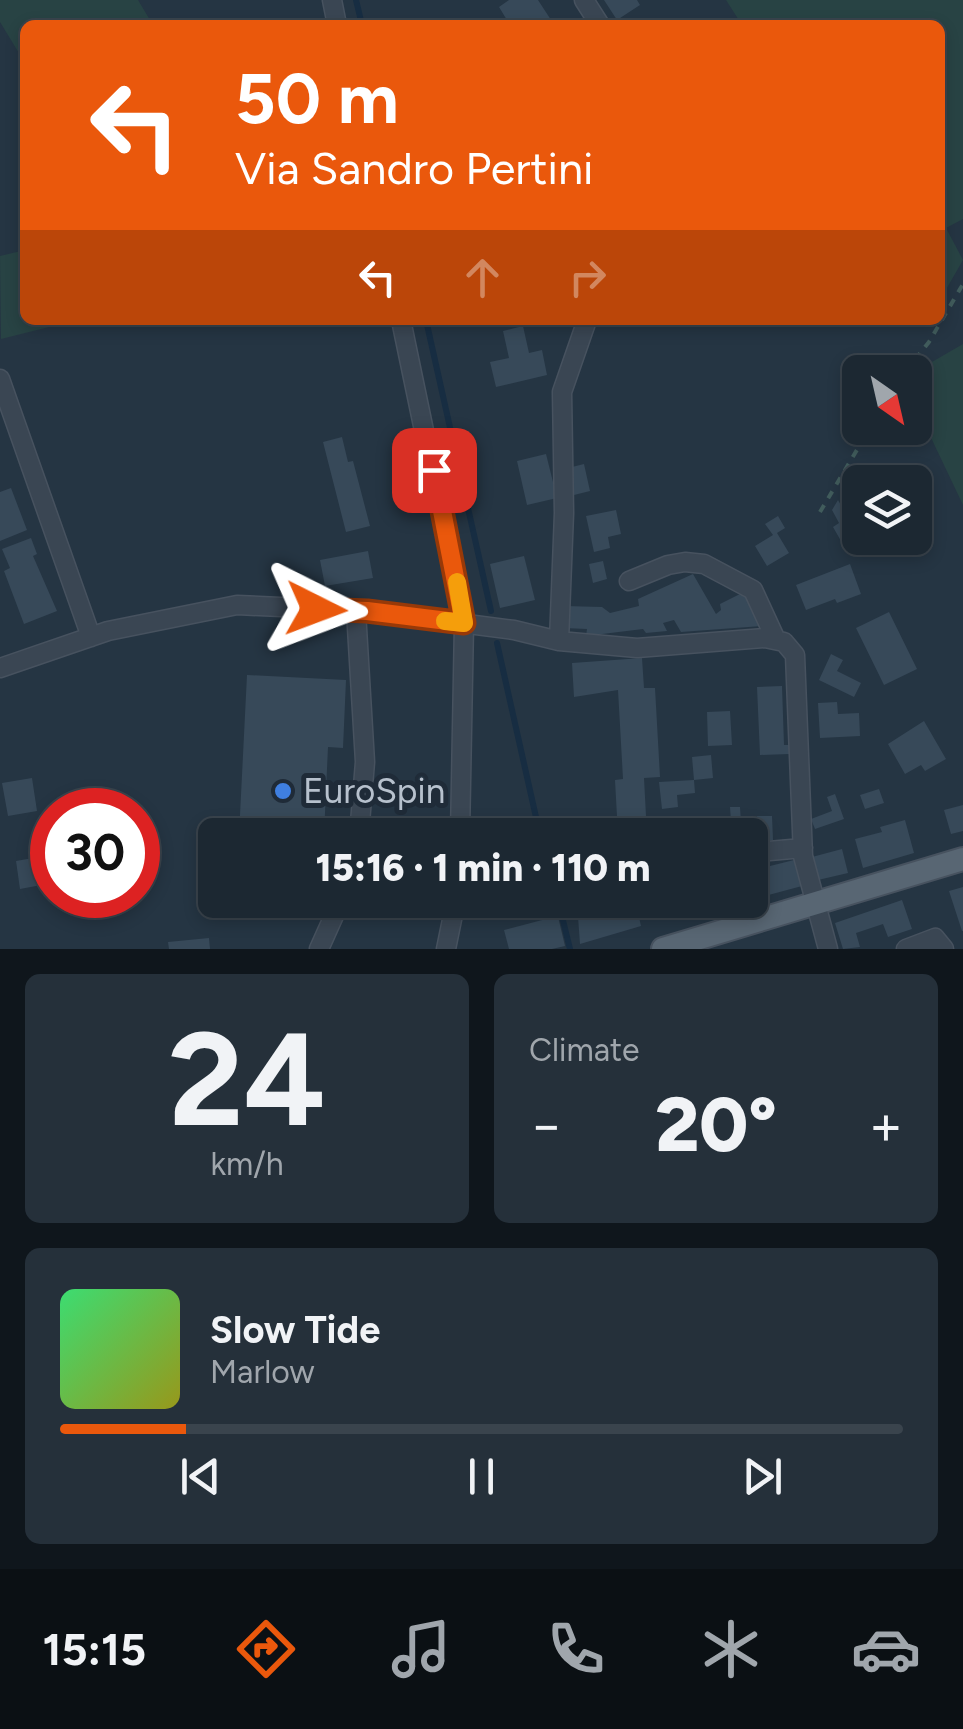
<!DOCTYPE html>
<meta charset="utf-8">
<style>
body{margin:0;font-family:Figtree,sans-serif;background:#25303a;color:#f1f3f6;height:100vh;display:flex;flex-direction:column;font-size:38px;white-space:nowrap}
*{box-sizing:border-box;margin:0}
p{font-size:32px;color:#a0a6ac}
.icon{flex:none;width:55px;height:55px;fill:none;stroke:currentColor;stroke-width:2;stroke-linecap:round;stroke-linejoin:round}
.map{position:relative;height:949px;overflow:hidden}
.sheet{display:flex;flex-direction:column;gap:25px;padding:25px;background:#0f161c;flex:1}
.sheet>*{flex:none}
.top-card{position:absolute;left:20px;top:20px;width:925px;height:305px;border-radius:15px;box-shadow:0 5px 15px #0003,0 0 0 2px #3a444d;background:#ea580c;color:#fff;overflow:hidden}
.needle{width:65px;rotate:146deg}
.fabs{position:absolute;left:842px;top:355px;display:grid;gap:20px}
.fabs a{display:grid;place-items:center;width:90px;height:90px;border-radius:15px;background:#1c2832;box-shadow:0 5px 15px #0003,0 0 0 2px #3a444d;font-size:50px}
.speed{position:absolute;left:30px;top:788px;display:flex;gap:20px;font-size:50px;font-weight:700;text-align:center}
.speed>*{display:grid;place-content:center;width:130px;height:130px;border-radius:50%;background:#1c2832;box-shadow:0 5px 15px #0003,0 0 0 2px #3a444d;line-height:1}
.speed .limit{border:15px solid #d22;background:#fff;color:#111}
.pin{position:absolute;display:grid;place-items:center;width:85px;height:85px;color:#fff;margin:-42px;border-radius:20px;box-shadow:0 5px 15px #0006}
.me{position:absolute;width:110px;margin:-55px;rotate:93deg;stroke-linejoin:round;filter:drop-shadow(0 0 8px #0008)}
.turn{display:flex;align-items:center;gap:35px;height:210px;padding:0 50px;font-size:45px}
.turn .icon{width:130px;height:130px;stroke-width:2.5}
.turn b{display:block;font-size:70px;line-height:85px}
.lanes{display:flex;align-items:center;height:95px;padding:0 50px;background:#0003;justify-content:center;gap:50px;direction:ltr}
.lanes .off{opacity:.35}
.big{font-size:75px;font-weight:800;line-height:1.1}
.sheet .tile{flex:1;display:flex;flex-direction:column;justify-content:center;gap:15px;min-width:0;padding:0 35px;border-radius:15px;background:#25303a}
.sheet .dial{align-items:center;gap:0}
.dial b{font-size:130px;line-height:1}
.song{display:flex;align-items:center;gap:30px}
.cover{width:120px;height:120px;border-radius:15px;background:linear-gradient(135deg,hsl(140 70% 55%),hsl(60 70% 35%))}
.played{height:10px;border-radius:5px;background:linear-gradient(90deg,#ea580c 15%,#3a444d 15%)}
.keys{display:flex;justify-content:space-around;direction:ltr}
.heat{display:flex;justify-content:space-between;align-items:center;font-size:55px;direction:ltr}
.sheet .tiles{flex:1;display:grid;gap:25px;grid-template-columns:1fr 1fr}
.tile:last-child{grid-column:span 2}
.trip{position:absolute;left:198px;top:818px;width:570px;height:100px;border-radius:15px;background:#1c2832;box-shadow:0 5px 15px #0003,0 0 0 2px #3a444d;font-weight:800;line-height:100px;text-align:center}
.tab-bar{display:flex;height:160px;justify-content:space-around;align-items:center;background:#0b1014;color:#a0a6ac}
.tab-bar .icon{width:70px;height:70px}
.tab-bar .selected{color:#ea580c}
.tab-bar b{font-size:45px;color:#f1f3f6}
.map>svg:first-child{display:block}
</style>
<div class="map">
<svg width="963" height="949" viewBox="0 0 963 949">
<rect width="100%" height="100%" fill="#253543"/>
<path fill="#284344" d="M 0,0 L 138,0 L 153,25 L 25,25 L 25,63 L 0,22 Z
M 726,0 L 963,0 L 963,219 L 946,228 L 963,260 L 940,300 L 940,25 L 742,25 Z
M 25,250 L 25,320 L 77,320 L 1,339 L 0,256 Z
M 963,344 L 963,505 L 915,404 L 918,370 Z"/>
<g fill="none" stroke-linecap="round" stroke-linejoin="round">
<path stroke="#172d42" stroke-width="6" d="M 356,0 L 362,25
M 426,320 L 491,611
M 497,643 L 540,835
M 558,900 L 570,949"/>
</g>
<path fill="#374959" d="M 509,0 L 538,0 L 553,23 L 510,25 L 499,7 Z
M 604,0 L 637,0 L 640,5 L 617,20 Z
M 523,326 L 529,353 L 542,350 L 547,375 L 496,387 L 490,362 L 509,358 L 503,331 Z
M 342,437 L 348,462 L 353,461 L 370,526 L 346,532 L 323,442 Z
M 546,454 L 557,498 L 527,505 L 517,461 Z
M 584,464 L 590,491 L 574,495 L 568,468 Z
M 11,488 L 27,530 L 0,541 L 0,492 Z
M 838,500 L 861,540 L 845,548 L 833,527 L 839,523 L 832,510 Z
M 616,510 L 621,534 L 608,537 L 610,548 L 594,552 L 586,516 Z
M 778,516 L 785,528 L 777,533 L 789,553 L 767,566 L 755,546 L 773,535 L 765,524 Z
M 31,538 L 37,554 L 33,556 L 57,611 L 24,624 L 4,571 L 10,568 L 2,549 Z
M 368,551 L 373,578 L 325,586 L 320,560 Z
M 524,556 L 535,600 L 500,608 L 490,564 Z
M 603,561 L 607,579 L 593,583 L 589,564 Z
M 850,564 L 861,594 L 837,603 L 835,599 L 806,610 L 796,585 Z
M 693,574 L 716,614 L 721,610 L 720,604 L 746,591 L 762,626 L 681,632 L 674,620 L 663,623 L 667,631 L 646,633 L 643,629 L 586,636 L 587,629 L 564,628 L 564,606 L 602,607 L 610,613 L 639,606 L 638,599 Z
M 889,612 L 917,669 L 884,685 L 856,628 Z
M 831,654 L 843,660 L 837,671 L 861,683 L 854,697 L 819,680 Z
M 642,658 L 644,688 L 655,688 L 660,777 L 644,778 L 647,835 L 618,835 L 615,780 L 623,779 L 618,690 L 574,697 L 572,663 Z
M 247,675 L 346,680 L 343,748 L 328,747 L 324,835 L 239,835 Z
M 782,686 L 784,745 L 789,745 L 789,754 L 760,755 L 757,687 Z
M 837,702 L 838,714 L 859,713 L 860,736 L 820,738 L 818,703 Z
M 730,711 L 732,745 L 708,746 L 707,712 Z
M 924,721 L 946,759 L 925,771 L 921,765 L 905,774 L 888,744 Z
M 711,755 L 713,778 L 694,780 L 692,757 Z
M 32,778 L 37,811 L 8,816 L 2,783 Z
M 694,780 L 695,793 L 677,795 L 678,807 L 662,809 L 659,782 Z
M 879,789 L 884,803 L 865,809 L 860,795 Z
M 835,794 L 844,819 L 815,829 L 811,819 L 832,811 L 827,797 Z
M 963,805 L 963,831 L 951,834 L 944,810 Z
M 730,807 L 740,807 L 741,822 L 750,821 L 751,835 L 723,835 L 722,823 L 731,822 Z
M 757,816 L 772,816 L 773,840 L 758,841 Z
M 905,820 L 914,853 L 863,868 L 855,839 L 882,832 L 880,827 Z
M 842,849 L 848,873 L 818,880 L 812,857 Z
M 50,855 L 52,883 L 20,889 L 16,861 Z
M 798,859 L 802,886 L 757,898 L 750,871 Z
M 963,887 L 963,931 L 962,931 L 949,891 Z
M 541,900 L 554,900 L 565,946 L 552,949 L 509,949 L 504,930 L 546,919 Z
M 613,900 L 648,900 L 648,907 L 637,908 L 641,926 L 580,944 L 578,917 L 614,910 Z
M 902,900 L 912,929 L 888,937 L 883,924 L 856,933 L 860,947 L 843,949 L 835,923 Z
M 209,938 L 210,949 L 169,949 L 168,942 Z"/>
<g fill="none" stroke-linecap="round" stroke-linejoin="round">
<defs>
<path id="minor" d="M 332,0 L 337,25
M 584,0 L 600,25
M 401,320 L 464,623 L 460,835
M 0,379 L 91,637
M 629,581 L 668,565 L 685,562 L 704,564 L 753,590 L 776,640
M 356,611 L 365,762 L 359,835
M 559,641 L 564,513 L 562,392 L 587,320
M 0,668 L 108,631 L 237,605 L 367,611 L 514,630 L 559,641 L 637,648 L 765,638 L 784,642 L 795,655 L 803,856 L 828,949
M 750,857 L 758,852 L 803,848
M 741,900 L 741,926
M 319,949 L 341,900
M 446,949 L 456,900
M 906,949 L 935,938 L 944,949"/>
<path id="major" d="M 663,949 L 963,859"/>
</defs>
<use href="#minor" stroke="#47525f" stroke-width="21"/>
<use href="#major" stroke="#47525f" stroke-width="26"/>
<path stroke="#415c5c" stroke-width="4" stroke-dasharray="8 8" stroke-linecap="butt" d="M 905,372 L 929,342 L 963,284
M 820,512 L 870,428"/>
<use href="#minor" stroke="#3a4653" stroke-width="18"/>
<use href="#major" stroke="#586673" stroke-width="22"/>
</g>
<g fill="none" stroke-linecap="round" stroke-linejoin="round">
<defs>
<path id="route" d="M 316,609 L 367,611 L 464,623 L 434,470"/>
</defs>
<use href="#route" stroke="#983908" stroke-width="25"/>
<use href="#route" stroke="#ea580c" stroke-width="18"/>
<path stroke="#f59e0b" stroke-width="18" d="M 445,621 L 464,623 L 457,582"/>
</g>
<circle fill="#3f7fe0" stroke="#1f2b38" stroke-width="4" cx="283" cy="791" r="10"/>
<g text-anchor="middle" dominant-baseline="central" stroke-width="10" stroke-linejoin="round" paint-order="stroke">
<g font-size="35" fill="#b7c1cd" stroke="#1f2b38" text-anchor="start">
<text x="303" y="791">EuroSpin</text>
</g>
</g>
</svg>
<div class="fabs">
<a><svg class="needle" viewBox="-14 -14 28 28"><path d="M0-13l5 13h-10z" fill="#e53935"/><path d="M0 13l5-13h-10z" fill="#a0a6ac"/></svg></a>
<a><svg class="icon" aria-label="layers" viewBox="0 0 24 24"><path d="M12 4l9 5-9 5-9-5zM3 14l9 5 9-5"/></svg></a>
</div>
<div class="speed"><div class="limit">30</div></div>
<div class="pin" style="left:434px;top:470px;background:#d93025"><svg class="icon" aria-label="arrive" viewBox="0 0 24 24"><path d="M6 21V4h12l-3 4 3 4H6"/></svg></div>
<svg class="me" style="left:316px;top:609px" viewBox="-20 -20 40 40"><path d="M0-17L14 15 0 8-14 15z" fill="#ea580c" stroke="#fff" stroke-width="4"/></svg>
<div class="trip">15:16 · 1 min · 110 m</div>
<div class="top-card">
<div class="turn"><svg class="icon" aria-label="left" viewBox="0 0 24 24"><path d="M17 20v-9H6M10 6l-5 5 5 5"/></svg><div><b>50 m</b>Via Sandro Pertini</div></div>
<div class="lanes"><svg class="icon" aria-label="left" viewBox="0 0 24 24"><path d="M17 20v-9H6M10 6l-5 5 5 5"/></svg><svg class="icon off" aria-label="ahead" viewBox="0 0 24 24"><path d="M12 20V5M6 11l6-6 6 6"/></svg><svg class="icon off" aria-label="right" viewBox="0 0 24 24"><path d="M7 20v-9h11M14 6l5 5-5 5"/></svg></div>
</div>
</div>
<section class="sheet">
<div class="tiles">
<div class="tile dial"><b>24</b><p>km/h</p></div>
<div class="tile"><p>Climate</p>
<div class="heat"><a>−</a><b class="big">20°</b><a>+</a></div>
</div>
<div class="tile">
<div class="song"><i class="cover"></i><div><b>Slow Tide</b><p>Marlow</p></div></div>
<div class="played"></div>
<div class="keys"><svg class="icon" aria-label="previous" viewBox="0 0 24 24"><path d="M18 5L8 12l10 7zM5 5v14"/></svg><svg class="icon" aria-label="pause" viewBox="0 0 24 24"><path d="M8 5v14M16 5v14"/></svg><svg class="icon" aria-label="next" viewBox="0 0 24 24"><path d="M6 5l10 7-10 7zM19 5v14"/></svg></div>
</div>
</div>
</section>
<nav class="tab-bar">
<b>15:15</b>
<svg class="icon selected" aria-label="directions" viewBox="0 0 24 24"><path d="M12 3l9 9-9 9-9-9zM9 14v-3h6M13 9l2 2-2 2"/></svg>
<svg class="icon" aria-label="music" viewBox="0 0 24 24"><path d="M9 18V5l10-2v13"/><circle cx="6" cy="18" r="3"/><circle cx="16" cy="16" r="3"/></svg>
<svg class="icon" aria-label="phone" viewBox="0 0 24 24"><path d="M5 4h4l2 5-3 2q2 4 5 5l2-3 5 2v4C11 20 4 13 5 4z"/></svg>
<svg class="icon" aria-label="climate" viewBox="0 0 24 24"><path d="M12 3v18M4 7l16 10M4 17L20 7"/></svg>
<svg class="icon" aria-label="car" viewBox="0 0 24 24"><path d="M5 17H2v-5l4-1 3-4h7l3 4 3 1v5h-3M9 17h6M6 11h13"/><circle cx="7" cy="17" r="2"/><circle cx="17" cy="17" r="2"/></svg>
</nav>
